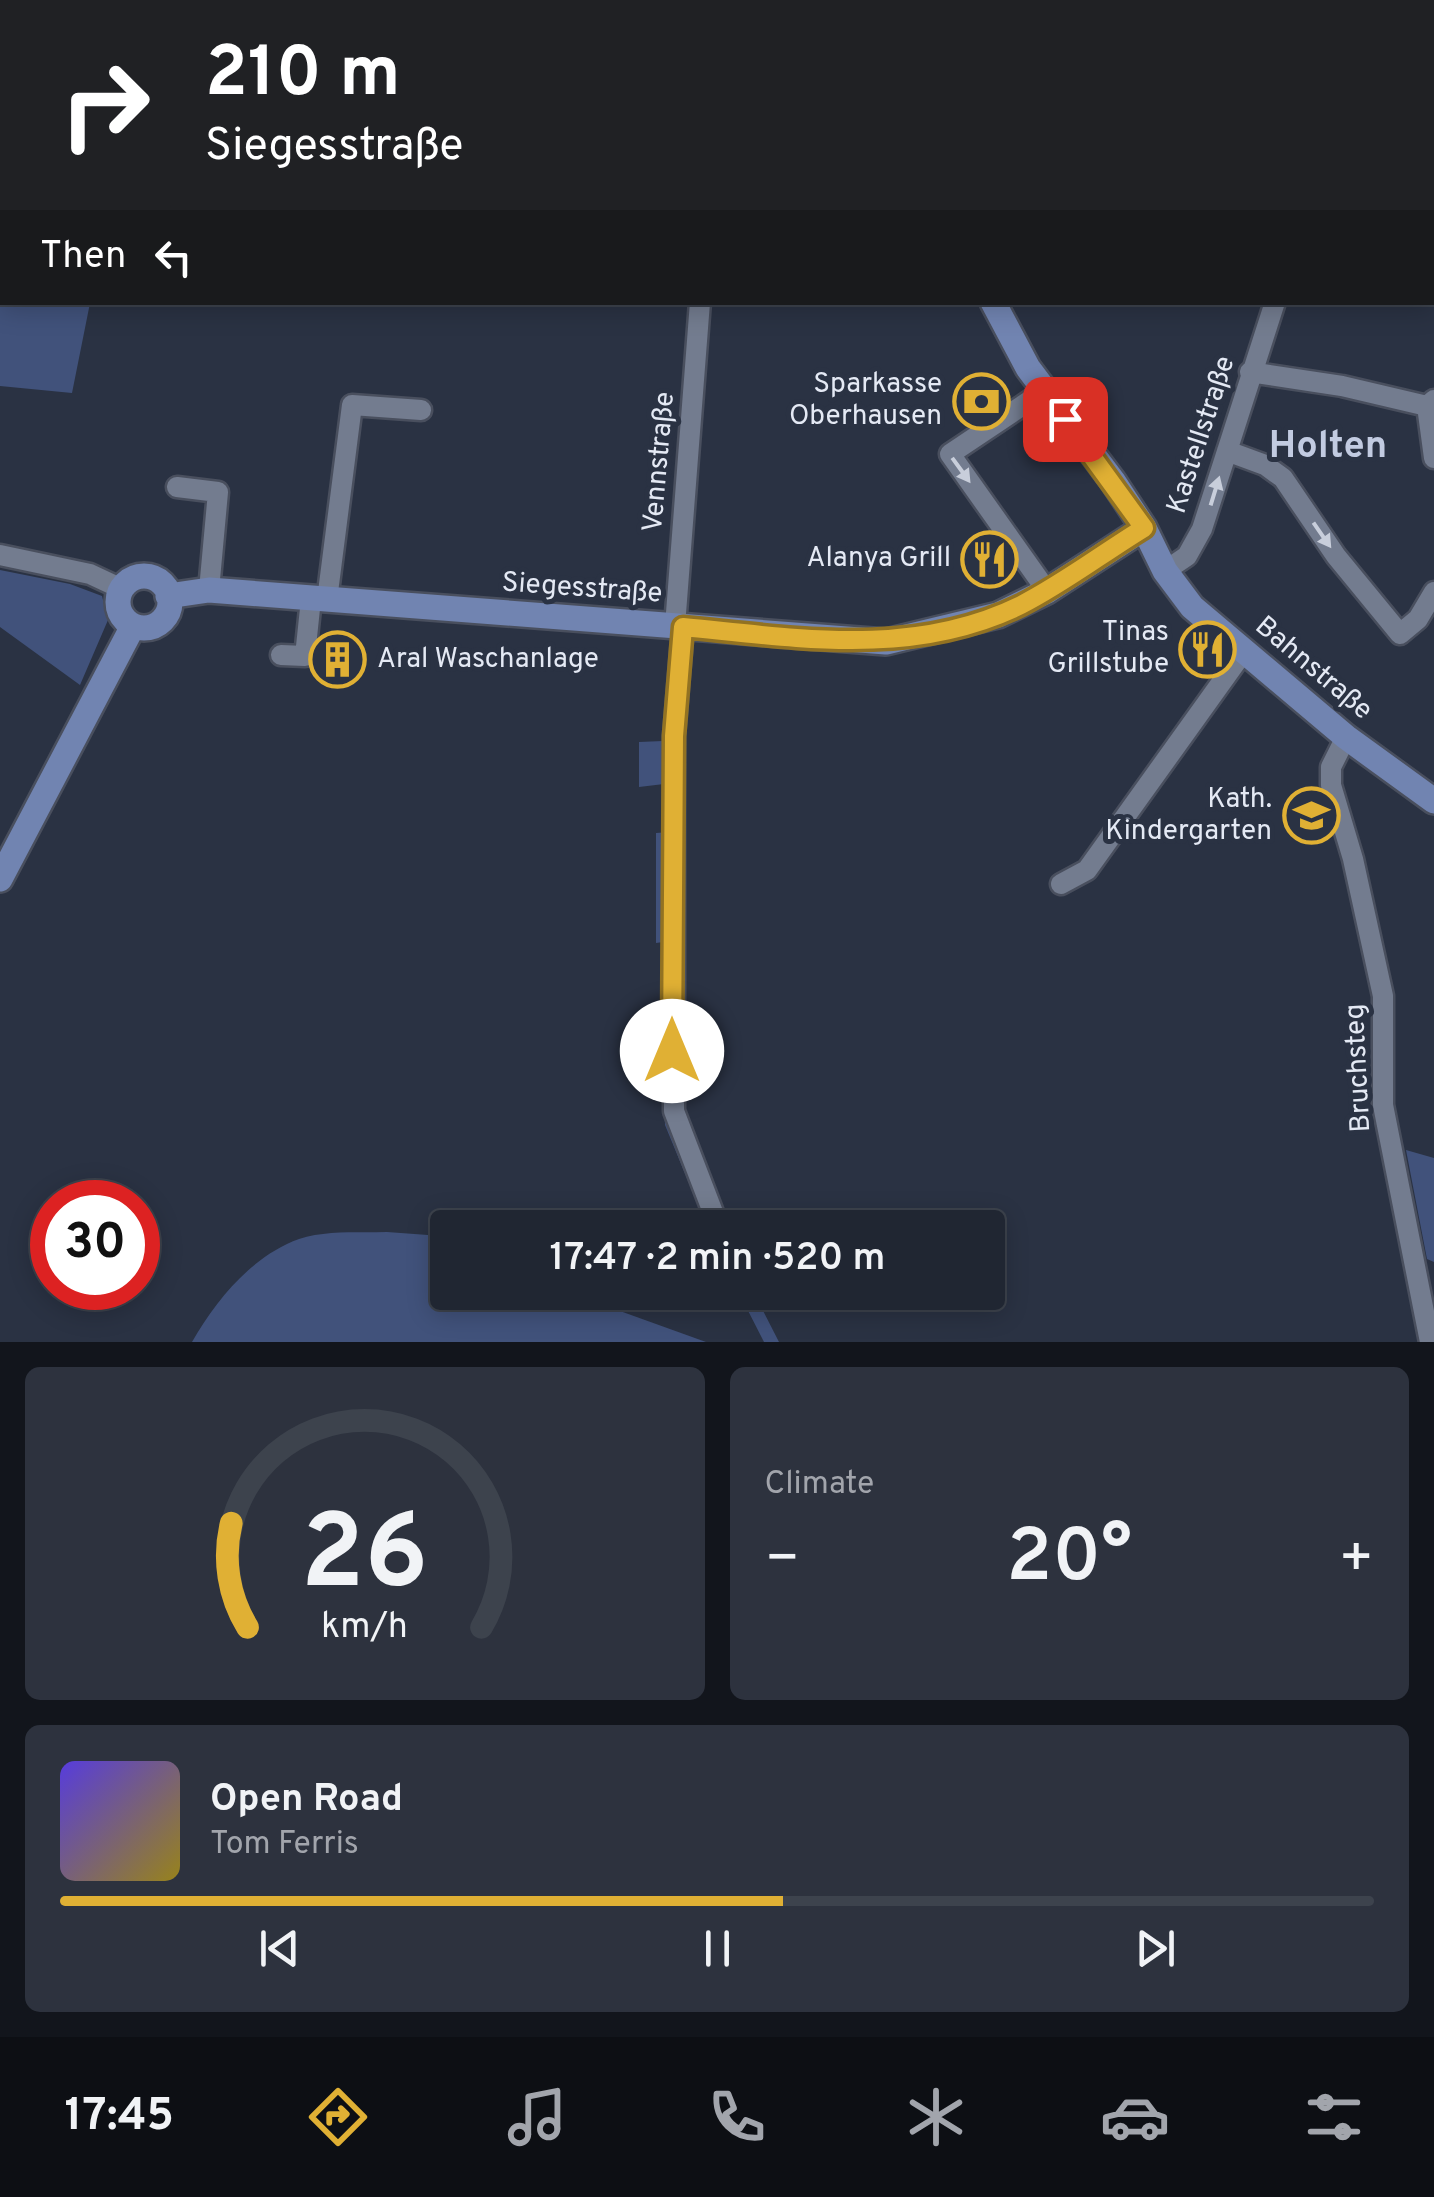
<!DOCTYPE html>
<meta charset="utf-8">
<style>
body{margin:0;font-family:Overpass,sans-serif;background:#2d323e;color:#f1f3f6;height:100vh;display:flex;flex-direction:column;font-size:38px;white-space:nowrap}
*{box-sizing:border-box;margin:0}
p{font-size:32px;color:#a2a5ac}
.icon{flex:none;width:55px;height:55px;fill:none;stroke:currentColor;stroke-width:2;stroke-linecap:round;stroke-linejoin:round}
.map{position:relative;height:1342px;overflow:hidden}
.sheet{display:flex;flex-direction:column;gap:25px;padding:25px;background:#12151c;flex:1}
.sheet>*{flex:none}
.top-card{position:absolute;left:0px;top:0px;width:1435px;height:305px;box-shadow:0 5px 25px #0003,0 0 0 2px #3d434d;background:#202124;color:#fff;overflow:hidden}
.speed{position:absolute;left:30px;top:1180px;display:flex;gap:20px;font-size:50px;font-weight:700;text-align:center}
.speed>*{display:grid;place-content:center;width:130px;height:130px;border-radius:50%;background:#202632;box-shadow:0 5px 25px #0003,0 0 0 2px #3d434d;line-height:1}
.speed .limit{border:15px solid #d22;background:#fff;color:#111}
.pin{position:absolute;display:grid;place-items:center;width:85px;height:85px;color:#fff;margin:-42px;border-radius:20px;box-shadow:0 5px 15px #0006}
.me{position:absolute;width:110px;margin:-55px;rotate:0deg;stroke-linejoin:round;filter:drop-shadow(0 0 8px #0008)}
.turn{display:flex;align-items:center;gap:35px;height:210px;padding:0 40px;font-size:45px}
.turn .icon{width:130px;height:130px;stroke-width:2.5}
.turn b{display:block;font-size:70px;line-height:85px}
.then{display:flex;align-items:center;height:95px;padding:0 40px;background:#0003;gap:20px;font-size:38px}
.big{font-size:75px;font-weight:600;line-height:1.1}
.sheet .card{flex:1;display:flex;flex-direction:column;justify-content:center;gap:15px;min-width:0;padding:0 35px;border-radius:15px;background:#2d323e}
.sheet .dial{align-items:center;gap:0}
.dial svg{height:260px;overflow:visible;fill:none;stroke:#3d434d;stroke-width:7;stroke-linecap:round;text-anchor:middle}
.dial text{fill:#f1f3f6;stroke:none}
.song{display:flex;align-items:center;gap:30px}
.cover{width:120px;height:120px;border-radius:15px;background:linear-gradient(135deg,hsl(250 70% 55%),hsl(50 70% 35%))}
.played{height:10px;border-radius:5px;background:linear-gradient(90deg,#e0b034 55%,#3d434d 55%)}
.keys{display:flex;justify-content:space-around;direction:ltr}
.heat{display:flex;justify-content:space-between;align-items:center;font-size:55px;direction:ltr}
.sheet .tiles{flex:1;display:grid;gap:25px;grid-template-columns:1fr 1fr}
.card:last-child{grid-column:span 2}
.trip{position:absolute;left:430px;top:1210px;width:575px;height:100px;border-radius:10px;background:#202632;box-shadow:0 5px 25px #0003,0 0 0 2px #3d434d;font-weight:600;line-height:100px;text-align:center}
.menu{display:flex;height:160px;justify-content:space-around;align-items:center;background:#0d0f14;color:#a2a5ac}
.menu .icon{width:70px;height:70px}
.menu .selected{color:#e0b034}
.menu b{font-size:45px;color:#f1f3f6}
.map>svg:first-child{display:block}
</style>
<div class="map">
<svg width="1434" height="1342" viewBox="0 0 1434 1342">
<rect width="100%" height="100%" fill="#2a3243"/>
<path fill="#41527b" d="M 0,0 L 504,0 L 2,2 L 2,302 L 90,303 L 72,393 L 0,386 Z
M 0,570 L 70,584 L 102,596 L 108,620 L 80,685 L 0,627 Z
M 663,741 L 664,784 L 639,787 L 639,742 Z
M 670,832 L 670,941 L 656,943 L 656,833 Z
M 660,988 L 670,993 L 670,1089 L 716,1227 L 707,1227 L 665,1125 Z
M 1406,1150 L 1434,1158 L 1434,1262 L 1427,1259 Z
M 387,1232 L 428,1235 L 447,1243 L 448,1292 L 570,1293 L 706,1342 L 192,1342 C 216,1300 252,1256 299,1239 C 326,1230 359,1233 387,1232 Z
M 739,1293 L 754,1293 L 779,1342 L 764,1342 Z"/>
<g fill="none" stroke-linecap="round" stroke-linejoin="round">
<path stroke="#040e4c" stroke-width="4" d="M 0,103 L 2,105"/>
<defs>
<path id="minor" d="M 778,0 L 780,2
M 1013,0 L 1015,2
M 1302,0 L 1306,2
M 1391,2 L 1392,0
M 1412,2 L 1414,0
M 1432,82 L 1434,83
M 1432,216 L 1434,217
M 1250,372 L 1342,386 L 1427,406
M 1044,391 L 950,454 L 1047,591
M 1434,400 L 1427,406 L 1434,458
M 1227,451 L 1265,465 L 1283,478 L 1336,556 L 1400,634 L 1418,619 L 1434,592
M 177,487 L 218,492 L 209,590
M 0,555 L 90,574 L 122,589
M 1165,571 L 1187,556 L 1202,529 L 1275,302
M 327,600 L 352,405 L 421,410
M 675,626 L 700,302
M 683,627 L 674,736 L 674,1111 L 719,1228
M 281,655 L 305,656 L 311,599
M 1346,737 L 1331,767 L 1331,785 L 1353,859 L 1383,996 L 1383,1105 L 1430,1342
M 1061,884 L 1087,870 L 1244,651"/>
<path id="major" d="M 1134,2 L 1135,0
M 993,302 L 1028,368 L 1113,481 L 1144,528 L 1165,571 L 1192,607 L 1346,737 L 1434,801
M118 602a26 26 0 1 1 52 0a26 26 0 1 1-52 0Z
M 168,596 L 209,590 L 886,642 L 998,615 L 1047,591 L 1144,528
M 0,879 L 133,626"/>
</defs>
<use href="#minor" stroke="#494f5e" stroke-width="25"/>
<use href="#major" stroke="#494f5e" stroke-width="30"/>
<use href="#minor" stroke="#737c8f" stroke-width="20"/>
<use href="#major" stroke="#7184b1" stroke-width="25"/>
</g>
<defs><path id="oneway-solid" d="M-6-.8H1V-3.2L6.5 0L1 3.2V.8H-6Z" transform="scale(2.5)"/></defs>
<g fill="#c8cedb">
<use href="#oneway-solid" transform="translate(961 470) rotate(54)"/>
<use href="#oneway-solid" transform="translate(1215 491) rotate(-73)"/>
<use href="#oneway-solid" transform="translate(1322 535) rotate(55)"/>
</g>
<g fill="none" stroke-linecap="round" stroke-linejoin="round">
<defs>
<path id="route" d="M 672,1051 L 674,736 L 683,627 C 797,638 913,658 1021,605 C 1064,583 1103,553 1144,528 L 1065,419"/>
</defs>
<use href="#route" stroke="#927222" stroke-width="25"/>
<use href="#route" stroke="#e0b034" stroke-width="18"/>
</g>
<defs>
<symbol id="bank-ring" viewBox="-11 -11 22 22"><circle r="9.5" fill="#2a3243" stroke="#e0b034" stroke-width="1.5"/><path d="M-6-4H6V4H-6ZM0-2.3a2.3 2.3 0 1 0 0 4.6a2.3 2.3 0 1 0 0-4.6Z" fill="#e0b034"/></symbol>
<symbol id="restaurant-ring" viewBox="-11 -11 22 22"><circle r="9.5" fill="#2a3243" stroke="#e0b034" stroke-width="1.5"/><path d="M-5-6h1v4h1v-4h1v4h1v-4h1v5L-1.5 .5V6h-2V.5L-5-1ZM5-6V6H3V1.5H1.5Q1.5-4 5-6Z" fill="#e0b034"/></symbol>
<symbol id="building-ring" viewBox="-11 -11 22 22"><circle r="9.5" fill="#2a3243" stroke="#e0b034" stroke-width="1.5"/><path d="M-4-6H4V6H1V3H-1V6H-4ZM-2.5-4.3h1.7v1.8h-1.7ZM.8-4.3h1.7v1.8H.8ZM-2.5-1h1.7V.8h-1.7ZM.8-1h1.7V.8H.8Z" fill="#e0b034"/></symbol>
<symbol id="school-ring" viewBox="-11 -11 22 22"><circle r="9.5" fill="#2a3243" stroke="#e0b034" stroke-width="1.5"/><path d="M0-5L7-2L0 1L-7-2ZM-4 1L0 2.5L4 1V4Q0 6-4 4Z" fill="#e0b034"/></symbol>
</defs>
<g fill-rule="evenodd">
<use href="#bank-ring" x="950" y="370" width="63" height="63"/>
<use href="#restaurant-ring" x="958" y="528" width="63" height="63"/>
<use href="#restaurant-ring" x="1176" y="618" width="63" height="63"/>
<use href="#building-ring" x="306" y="628" width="63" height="63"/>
<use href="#school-ring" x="1280" y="784" width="63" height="63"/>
</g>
<g text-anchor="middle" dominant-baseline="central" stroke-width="10" stroke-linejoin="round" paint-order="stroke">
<g font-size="28" fill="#e4e9f4" stroke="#2a3243" text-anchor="end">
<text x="942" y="385">Sparkasse<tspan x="942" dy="32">Oberhausen</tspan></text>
<text x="951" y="559">Alanya Grill</text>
<text x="1169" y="633">Tinas<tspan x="1169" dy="32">Grillstube</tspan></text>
<text x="377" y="660" text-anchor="start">Aral Waschanlage</text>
<text x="1272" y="800">Kath.<tspan x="1272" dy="32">Kindergarten</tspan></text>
</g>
<g font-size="28" fill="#e4e9f4" stroke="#2a3243">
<text transform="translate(1202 435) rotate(-72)">Kastellstraße</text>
<text transform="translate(660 462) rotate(-85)">Vennstraße</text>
<text transform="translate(582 589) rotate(4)">Siegesstraße</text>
<text transform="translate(1313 669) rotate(40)">Bahnstraße</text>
<text transform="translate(1359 1068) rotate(-93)">Bruchsteg</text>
</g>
<g font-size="38" font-weight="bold" fill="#c2cbe1" stroke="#2a3243">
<text x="1328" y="447">Holten</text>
</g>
</g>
</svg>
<div class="speed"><div class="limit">30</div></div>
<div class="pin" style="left:1065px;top:419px;background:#d93025"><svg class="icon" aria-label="arrive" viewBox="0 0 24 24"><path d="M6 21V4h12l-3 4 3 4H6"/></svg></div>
<svg class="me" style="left:672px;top:1051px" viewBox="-20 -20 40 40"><circle r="19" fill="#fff"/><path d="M0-13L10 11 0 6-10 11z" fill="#e0b034"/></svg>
<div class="trip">17:47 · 2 min · 520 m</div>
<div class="top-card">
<div class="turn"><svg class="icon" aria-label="right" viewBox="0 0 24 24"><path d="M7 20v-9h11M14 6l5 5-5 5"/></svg><div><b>210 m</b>Siegesstraße</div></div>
<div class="then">Then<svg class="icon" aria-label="left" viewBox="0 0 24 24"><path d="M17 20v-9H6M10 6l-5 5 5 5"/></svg></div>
</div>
</div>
<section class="sheet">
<div class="tiles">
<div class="card dial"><svg viewBox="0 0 100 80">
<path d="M14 69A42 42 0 1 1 86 69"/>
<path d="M14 69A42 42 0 0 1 9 37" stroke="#e0b034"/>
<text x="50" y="56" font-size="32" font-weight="700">26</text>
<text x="50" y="72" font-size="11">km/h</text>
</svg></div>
<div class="card"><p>Climate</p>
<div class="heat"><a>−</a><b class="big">20°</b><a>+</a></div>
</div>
<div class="card">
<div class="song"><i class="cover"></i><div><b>Open Road</b><p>Tom Ferris</p></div></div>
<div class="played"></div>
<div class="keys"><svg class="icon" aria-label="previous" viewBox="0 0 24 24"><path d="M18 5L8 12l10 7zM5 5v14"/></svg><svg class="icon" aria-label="pause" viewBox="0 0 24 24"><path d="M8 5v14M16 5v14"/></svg><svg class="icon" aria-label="next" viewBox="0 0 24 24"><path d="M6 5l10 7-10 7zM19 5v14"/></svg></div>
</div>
</div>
</section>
<nav class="menu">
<b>17:45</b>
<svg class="icon selected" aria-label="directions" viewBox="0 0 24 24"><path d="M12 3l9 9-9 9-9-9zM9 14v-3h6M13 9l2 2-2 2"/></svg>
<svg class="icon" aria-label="music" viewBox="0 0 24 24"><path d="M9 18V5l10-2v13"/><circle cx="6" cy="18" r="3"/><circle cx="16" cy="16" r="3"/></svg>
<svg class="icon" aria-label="phone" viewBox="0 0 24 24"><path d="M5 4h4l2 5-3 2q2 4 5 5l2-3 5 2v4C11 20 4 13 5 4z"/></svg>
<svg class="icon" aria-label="climate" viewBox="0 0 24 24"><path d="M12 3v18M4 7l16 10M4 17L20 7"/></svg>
<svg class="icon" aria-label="car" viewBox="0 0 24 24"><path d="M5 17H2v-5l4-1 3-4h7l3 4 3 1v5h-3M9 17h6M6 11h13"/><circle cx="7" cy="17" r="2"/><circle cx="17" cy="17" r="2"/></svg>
<svg class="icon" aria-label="filters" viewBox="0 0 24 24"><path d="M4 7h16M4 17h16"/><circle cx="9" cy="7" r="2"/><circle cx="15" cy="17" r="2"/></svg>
</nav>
